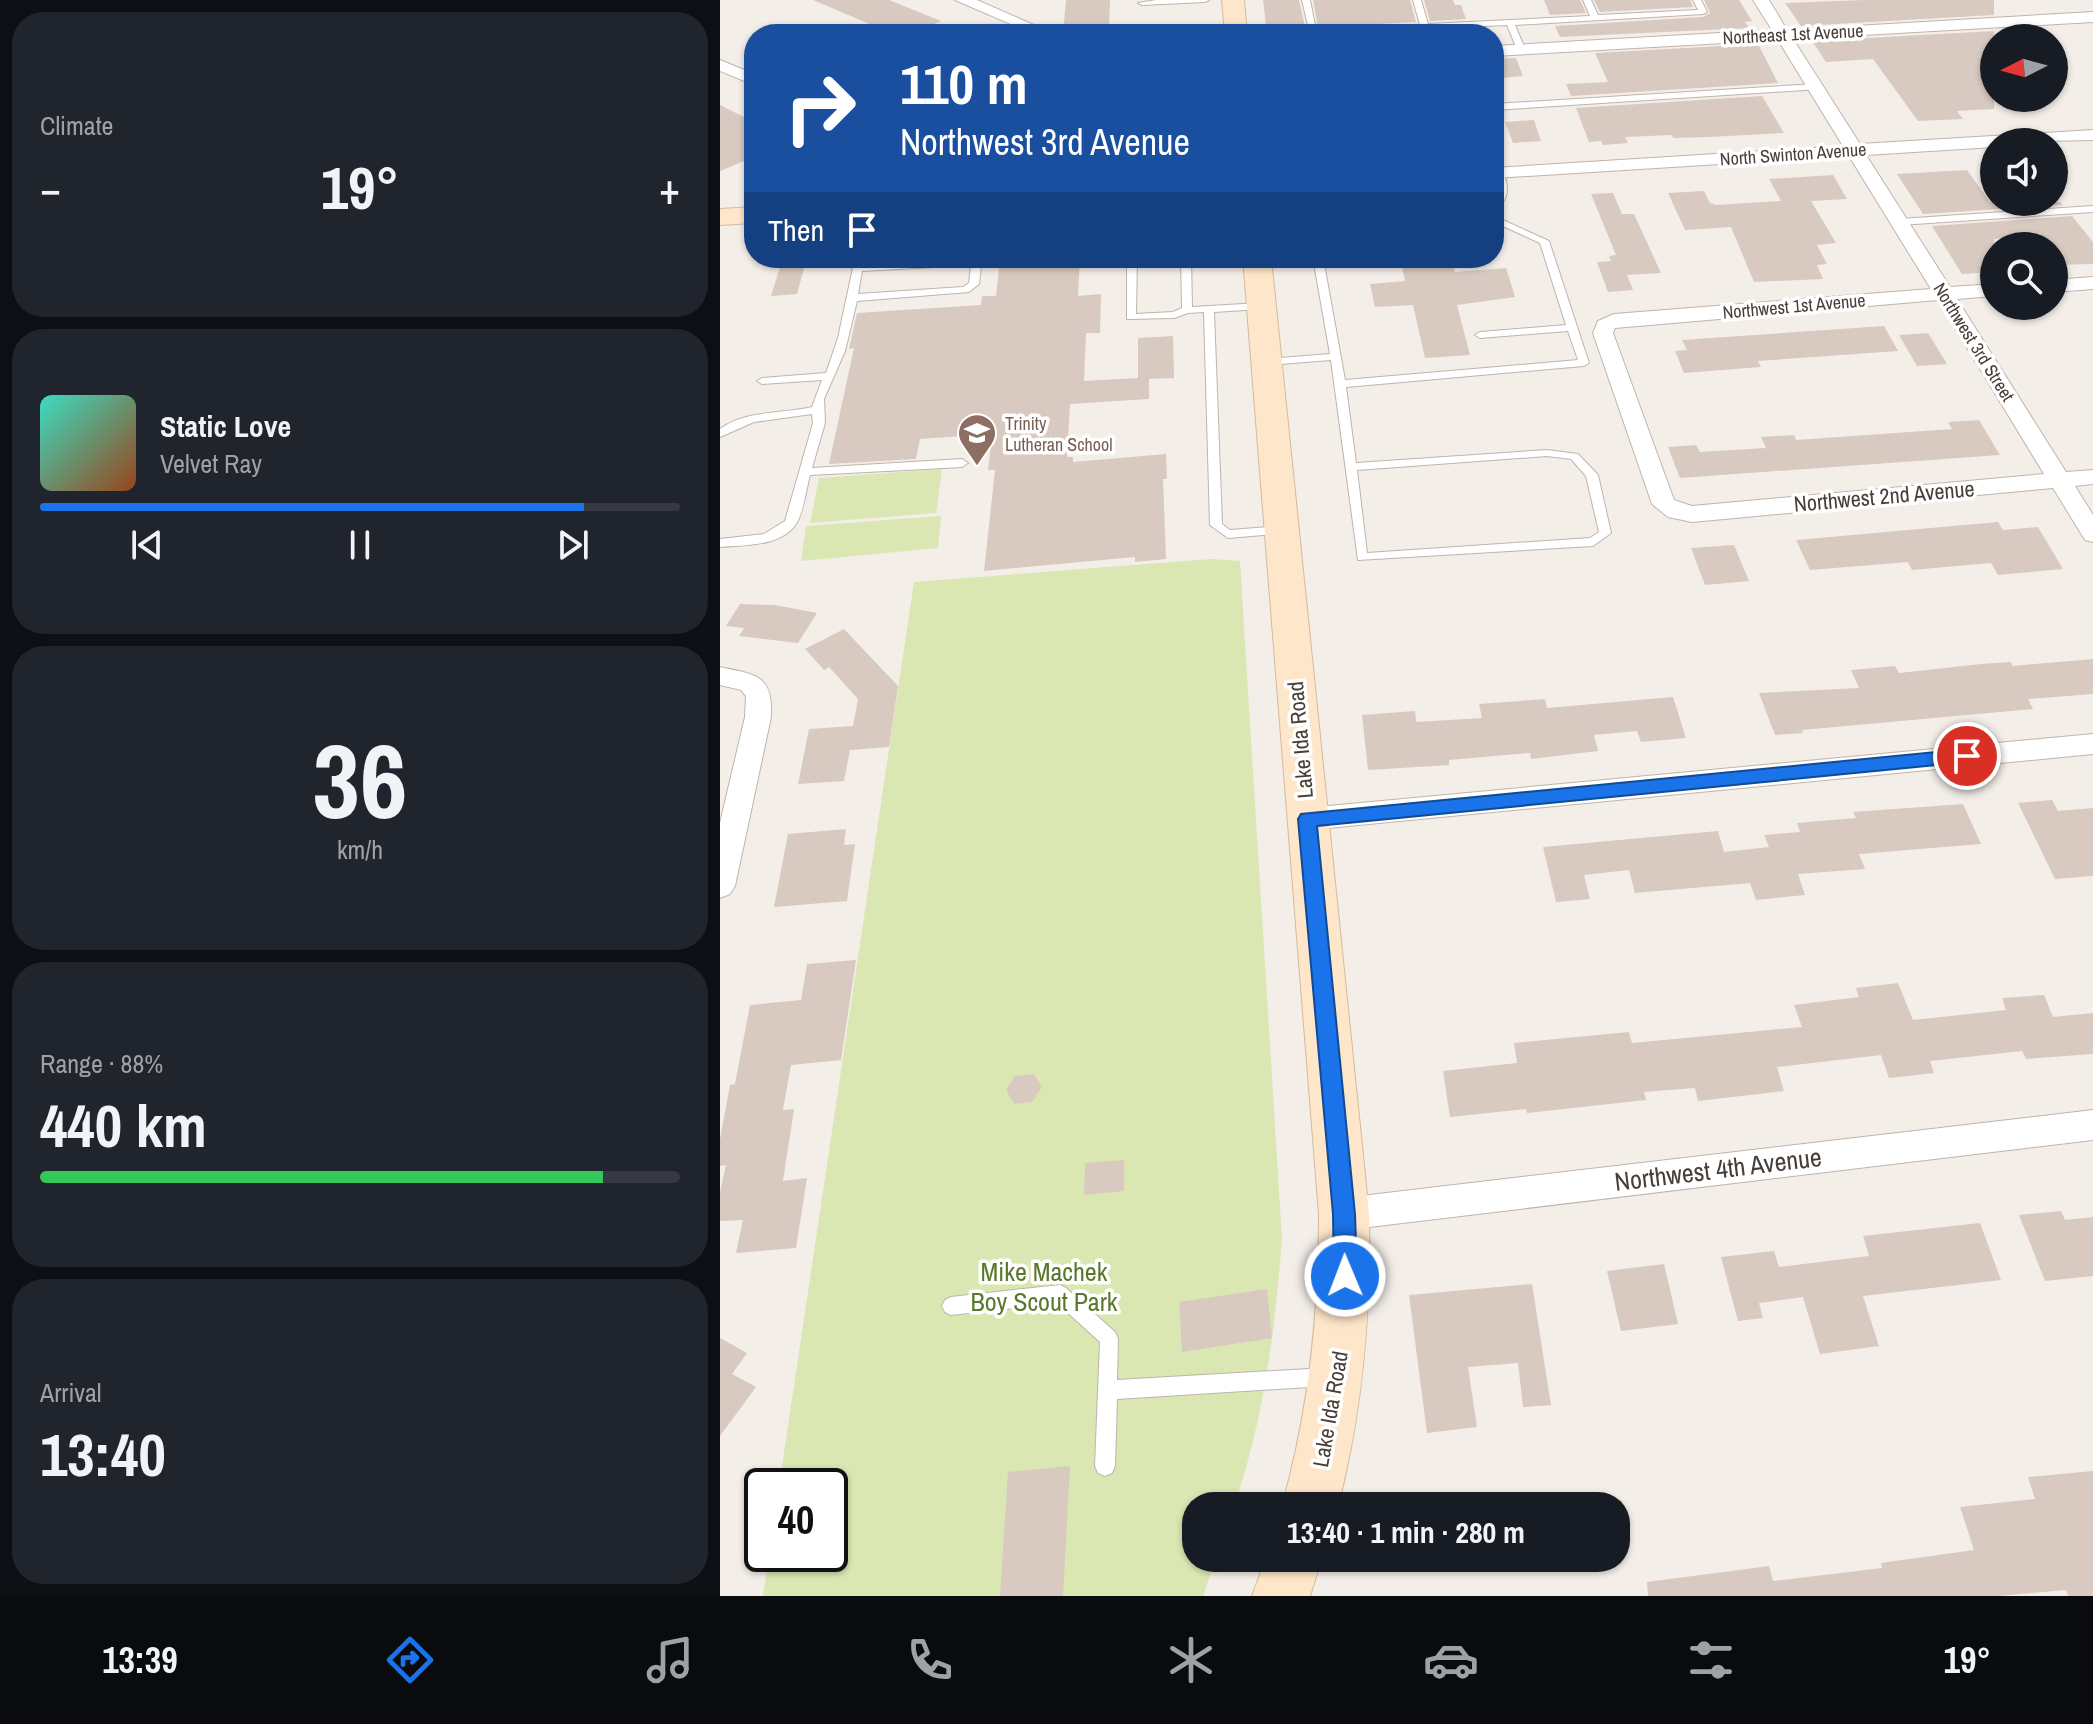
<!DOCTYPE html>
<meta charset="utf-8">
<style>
body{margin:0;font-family:"Archivo Narrow",sans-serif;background:#20242c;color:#f1f3f6;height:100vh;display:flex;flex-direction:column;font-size:30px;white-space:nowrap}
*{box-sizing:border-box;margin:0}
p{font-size:26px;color:#9ea1a6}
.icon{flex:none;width:44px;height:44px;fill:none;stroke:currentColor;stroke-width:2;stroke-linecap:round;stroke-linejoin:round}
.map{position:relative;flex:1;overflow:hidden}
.panel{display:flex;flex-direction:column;gap:12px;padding:12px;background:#0d0f14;width:720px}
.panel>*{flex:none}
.banner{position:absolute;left:24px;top:24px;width:760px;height:244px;border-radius:32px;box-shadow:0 2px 6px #0004;background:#1a4fa0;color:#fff;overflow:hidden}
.needle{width:52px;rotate:264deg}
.controls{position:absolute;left:1260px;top:24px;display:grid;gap:16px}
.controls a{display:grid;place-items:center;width:88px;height:88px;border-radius:50%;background:#171b24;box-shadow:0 2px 6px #0004;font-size:40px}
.speed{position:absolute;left:24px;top:1468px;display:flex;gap:16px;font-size:40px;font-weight:700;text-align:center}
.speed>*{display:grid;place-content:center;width:104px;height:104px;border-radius:50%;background:#171b24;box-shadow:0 2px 6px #0004;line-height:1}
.speed .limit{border:4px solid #111;border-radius:12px;background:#fff;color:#111}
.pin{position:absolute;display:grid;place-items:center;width:68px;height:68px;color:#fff;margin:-34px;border:4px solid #fff;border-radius:50%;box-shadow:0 2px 8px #0007}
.me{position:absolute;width:88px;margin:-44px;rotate:359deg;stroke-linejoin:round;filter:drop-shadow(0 0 6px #0008)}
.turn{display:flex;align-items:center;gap:28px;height:168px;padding:0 24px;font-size:36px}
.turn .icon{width:104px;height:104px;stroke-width:2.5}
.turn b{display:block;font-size:56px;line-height:68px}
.then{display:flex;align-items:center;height:76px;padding:0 24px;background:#0003;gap:16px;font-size:30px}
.big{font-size:60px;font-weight:800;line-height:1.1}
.panel .widget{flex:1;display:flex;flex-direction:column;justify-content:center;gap:12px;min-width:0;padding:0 28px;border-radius:32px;background:#20242c}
.panel .dial{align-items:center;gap:0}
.dial b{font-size:104px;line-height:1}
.song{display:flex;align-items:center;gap:24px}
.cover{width:96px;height:96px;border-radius:12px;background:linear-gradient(135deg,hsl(170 70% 55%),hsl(20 70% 35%))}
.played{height:8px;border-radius:4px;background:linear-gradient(90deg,#1a73e8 85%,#363941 85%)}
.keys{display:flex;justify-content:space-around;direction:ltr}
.heat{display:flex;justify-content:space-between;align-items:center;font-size:44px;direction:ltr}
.charge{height:12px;border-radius:6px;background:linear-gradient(90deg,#34c759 88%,#363941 0)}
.trip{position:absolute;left:462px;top:1492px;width:448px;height:80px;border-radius:32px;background:#171b24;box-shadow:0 2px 6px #0004;font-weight:800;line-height:80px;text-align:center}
.menu{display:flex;height:128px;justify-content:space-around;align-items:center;background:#090b0e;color:#9ea1a6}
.menu .icon{width:56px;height:56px}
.menu .current{color:#1a73e8}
.menu b{font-size:36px;color:#f1f3f6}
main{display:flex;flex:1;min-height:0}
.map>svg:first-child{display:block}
</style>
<main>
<section class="panel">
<div class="widget"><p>Climate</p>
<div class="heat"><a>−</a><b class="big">19°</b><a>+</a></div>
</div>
<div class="widget">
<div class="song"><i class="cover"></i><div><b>Static Love</b><p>Velvet Ray</p></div></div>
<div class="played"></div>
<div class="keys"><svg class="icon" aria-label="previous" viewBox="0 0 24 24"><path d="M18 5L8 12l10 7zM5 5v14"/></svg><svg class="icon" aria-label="pause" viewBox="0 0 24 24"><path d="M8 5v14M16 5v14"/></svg><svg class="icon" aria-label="next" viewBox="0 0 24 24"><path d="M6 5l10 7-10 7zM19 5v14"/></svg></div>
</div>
<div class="widget dial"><b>36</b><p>km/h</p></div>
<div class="widget"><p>Range · 88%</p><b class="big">440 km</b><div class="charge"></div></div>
<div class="widget"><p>Arrival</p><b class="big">13:40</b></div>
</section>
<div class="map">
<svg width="1373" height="1596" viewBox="0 0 1373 1596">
<rect width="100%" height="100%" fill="#f4eee9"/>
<path fill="#dbe7b3" d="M 222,469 L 216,513 L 90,523 L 99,478 Z
M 221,516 L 218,548 L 81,561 L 86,526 Z
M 491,559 L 520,561 L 562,1239 C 555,1329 544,1420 514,1506 L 476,1506 L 476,1558 L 496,1558 L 483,1596 L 43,1596 L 49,1554 L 110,1554 L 110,1486 L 59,1486 L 194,582 Z"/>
<path fill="#d8cac1" d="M 93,0 L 169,0 L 221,21 L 191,34 L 173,34 Z
M 346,0 L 390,0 L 389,26 L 386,26 L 385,34 L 343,34 Z
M 543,0 L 579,0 L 585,27 L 578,28 L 579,34 L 547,34 Z
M 593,0 L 690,0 L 696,22 L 598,27 Z
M 704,0 L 733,0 L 735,5 L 741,5 L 746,19 L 710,21 Z
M 824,0 L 860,0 L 866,13 L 830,15 Z
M 874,0 L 970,0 L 973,7 L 880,12 Z
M 984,0 L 1019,0 L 1032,21 L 1025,22 L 1029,28 L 840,37 L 835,26 L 983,17 L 990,13 Z
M 1144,0 L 1274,0 L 1274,15 L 1081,26 L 1065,3 Z
M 1274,31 L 1274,109 L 1237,111 L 1243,119 L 1198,121 L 1153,59 L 1106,62 L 1092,41 Z
M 1038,44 L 1058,83 L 851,96 L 846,84 L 888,82 L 875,53 Z
M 796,58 L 803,76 L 780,78 L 774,59 Z
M 1042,96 L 1064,133 L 989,137 L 953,138 L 952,135 L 905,137 L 908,143 L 883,145 L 881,141 L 869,142 L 856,108 Z
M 0,105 L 34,122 L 34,157 L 0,171 Z
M 814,120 L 821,141 L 793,143 L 785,122 Z
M 1247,170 L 1270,202 L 1340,202 L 1343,205 L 1203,214 L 1177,174 Z
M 1113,175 L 1127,199 L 1091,201 L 1116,243 L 1097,245 L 1107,264 L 1097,265 L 1103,279 L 1034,282 L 1011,227 L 965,230 L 948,193 L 984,191 L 990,203 L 996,205 L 1061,201 L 1049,179 Z
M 893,193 L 902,214 L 914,214 L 941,273 L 907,275 L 913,290 L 888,292 L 877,262 L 891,261 L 889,256 L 896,255 L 871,194 Z
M 1352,216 L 1373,242 L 1373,264 L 1334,265 L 1334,246 L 1312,246 L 1306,236 L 1274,239 L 1274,272 L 1242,274 L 1212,226 Z
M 63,258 L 87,258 L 77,294 L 51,296 Z
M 280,258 L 360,258 L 358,296 L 381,294 L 380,333 L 366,333 L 364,381 L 418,378 L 418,338 L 453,336 L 454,378 L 429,379 L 429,399 L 350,404 L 347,457 L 353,457 L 353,462 L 446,454 L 447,479 L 443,479 L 446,559 L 415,562 L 415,557 L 264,571 L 275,470 L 268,470 L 272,434 L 200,439 L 196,459 L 109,464 L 134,348 L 129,349 L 137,313 L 261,305 L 262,296 L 276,296 Z
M 680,258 L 731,258 L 735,272 L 786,268 L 795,297 L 737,305 L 750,355 L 705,358 L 693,305 L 655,307 L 650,284 L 685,281 Z
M 1164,326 L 1178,351 L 1038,361 L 1041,367 L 964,373 L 955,351 L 967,350 L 962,340 Z
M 1208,333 L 1227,364 L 1197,366 L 1179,335 Z
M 1259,420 L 1280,455 L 960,478 L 948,447 L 976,445 L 980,452 L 1046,448 L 1041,437 L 1074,435 L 1076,440 L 1232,429 L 1228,422 Z
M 1278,522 L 1283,530 L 1318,527 L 1343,569 L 1278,575 L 1271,563 L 1192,570 L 1188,562 L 1090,570 L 1076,540 Z
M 1014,545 L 1029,581 L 985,585 L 971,548 Z
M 20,604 L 55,605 L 97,613 L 78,643 L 19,636 L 24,628 L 6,626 Z
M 124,629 L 178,686 L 169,747 L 130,750 L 124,781 L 78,784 L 89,729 L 133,726 L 138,699 L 109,667 L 104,670 L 85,649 Z
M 1373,659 L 1373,694 L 1308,699 L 1313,709 L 1082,730 L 1083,733 L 1055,735 L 1039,693 L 1139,688 L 1131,670 L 1175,666 L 1179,673 L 1261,664 L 1291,662 L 1292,666 Z
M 953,697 L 966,738 L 921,742 L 917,731 L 874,735 L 878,751 L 811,759 L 810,753 L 729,760 L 729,765 L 648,770 L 642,715 L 695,711 L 696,722 L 762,718 L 759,704 L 825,699 L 827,708 Z
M 1332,800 L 1338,811 L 1373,808 L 1373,876 L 1335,879 L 1298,803 Z
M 1243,804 L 1261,844 L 1139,854 L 1145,869 L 1078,874 L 1085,895 L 1036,900 L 1030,883 L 915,893 L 909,870 L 864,875 L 870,899 L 836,902 L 823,847 L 998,831 L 1004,852 L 1049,847 L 1044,835 L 1080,832 L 1077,823 L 1136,818 L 1133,812 Z
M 126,829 L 124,845 L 135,844 L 127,901 L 54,907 L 68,834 Z
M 136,960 L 121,1060 L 71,1065 L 63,1110 L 74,1109 L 63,1181 L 87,1178 L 76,1248 L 16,1253 L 23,1220 L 0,1221 L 0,1192 L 6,1165 L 0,1166 L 0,1139 L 10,1085 L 15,1084 L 30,1005 L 81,1000 L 87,964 Z
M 1178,983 L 1193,1020 L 1286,1010 L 1282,998 L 1324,995 L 1333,1017 L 1373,1013 L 1373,1054 L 1306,1059 L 1302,1051 L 1210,1061 L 1214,1073 L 1169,1078 L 1161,1055 L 1057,1067 L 1064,1091 L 978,1101 L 975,1088 L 924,1092 L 926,1100 L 807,1113 L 806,1109 L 730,1117 L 723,1071 L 797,1063 L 794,1043 L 909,1032 L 912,1043 L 1082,1027 L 1074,1005 L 1139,997 L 1136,988 Z
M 314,1074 L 322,1087 L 312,1102 L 294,1104 L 286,1090 L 295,1076 Z
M 404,1160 L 404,1191 L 364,1195 L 365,1163 Z
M 1341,1211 L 1345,1220 L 1373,1217 L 1373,1276 L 1325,1281 L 1299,1215 Z
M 1260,1223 L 1281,1280 L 1143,1296 L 1159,1346 L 1100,1354 L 1083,1297 L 1039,1303 L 1043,1318 L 1018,1321 L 1001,1257 L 1054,1251 L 1059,1267 L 1149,1256 L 1143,1236 Z
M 944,1264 L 958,1324 L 901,1331 L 887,1271 Z
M 812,1284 L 831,1405 L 803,1407 L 798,1363 L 748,1367 L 757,1427 L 707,1433 L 689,1295 Z
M 547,1289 L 552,1338 L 462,1352 L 459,1302 Z
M 0,1338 L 27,1353 L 12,1374 L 36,1387 L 0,1436 Z
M 350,1466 L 343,1596 L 280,1596 L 288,1472 Z
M 1373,1471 L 1373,1596 L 1348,1596 L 1346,1590 L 1279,1596 L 928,1596 L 927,1582 L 1049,1566 L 1053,1581 L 1162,1568 L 1161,1563 L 1254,1550 L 1240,1507 L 1315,1499 L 1308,1477 Z"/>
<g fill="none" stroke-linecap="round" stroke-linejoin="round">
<defs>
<path id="lane" d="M 436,0 L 489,0 L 485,2 L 422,5 L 418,3 Z
M 582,0 L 590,0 L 596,30 L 700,25 L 693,0 L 701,0 L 708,24 L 870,16 L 863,0 L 871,0 L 878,15 L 978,10 L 973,0 L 981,0 L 987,12 L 983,14 L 795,25 L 805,49 L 801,51 L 797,49 L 787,25 L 590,34 Z
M 1096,84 L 1100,87 L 1099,89 L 774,110 L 774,104 Z
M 779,170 L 782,171 C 790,186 789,201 774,211 C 774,195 782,190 774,173 Z
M 1373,206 L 1373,212 L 1180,225 L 1175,222 L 1180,219 Z
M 774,216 L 829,241 L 869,363 L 864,366 L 626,387 L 636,463 L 827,450 L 858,454 L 878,475 L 891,533 L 873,546 L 638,560 L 611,360 L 546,365 L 541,362 L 546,359 L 610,354 L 593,258 L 603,258 L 625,380 L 858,360 L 848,331 L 760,338 L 755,335 L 760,332 L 846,325 L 820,243 L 774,222 ZM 827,456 L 851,459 L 866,476 L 879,532 L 870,538 L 647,553 L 637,470 Z
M 135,258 L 145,258 L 143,265 L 252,258 L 262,258 L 259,284 L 249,292 L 137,301 L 125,351 L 104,399 L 105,423 L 92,468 L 242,459 L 248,463 L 242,467 L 90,475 C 86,490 84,511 76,524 C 61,547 23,545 0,547 L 0,539 L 44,534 L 65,521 L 93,423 L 92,414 L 34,422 L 0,437 L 0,429 C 26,410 62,414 92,407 L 102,380 L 42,384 L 37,381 L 42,378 L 106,373 L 118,338 ZM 251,265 L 249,283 L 243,287 L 138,294 L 142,271 Z
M 407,258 L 417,258 L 416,314 L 453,312 L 462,308 L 461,258 L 471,258 L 472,307 L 541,303 L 546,306 L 541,309 L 494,312 L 502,524 L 510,530 L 561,526 L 567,530 L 565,533 L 508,538 L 490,525 L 484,312 L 468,313 L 454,318 L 407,319 Z
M 340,1285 L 346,1288 L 395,1332 L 398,1338 L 397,1380 L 606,1368 L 613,1370 L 615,1377 L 613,1384 L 606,1386 L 397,1399 L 395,1466 L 392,1473 L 385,1476 L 378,1473 L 375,1466 L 380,1342 L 337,1303 L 231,1315 L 225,1312 L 222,1306 L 225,1300 L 231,1297 Z"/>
<path id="street" d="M 235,0 L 257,0 L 316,26 L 308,31 L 302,29 Z
M 1033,0 L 1049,0 L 1067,30 L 1373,12 L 1373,22 L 1073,39 L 1140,144 L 1373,130 L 1373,140 L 1274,142 L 1274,147 L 1146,155 L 1230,287 L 1274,284 L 1274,296 L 1237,299 L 1346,472 L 1373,470 L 1373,484 L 1355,486 L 1373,515 L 1373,542 L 1365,540 L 1333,488 L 972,522 L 948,517 L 932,504 L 873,333 L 878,321 L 894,314 L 1211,289 L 1129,156 L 774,178 L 774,168 L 1123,146 L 1058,40 L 774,56 L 774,46 L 1052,30 ZM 1218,300 L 1324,474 L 972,506 L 954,500 L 893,333 L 895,328 Z
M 0,60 L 34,74 L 34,85 L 0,71 Z
M 1373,277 L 1373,289 L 1334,292 L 1334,280 Z
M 0,667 C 36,675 53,674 51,717 L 15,886 L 10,894 L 0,898 L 0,823 L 25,717 L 26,696 L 21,690 L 0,685 Z
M 1373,734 L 1373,754 L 587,830 L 577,827 L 573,819 L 577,811 L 587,808 Z
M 1373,1110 L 1373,1140 L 624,1230 L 612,1226 L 607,1214 L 612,1202 L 624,1198 Z"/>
<path id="secondary" d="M 502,0 L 524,0 L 527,34 L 505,34 Z
M 34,207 L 34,223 L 0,225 L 0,209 Z
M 523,258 L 551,258 L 649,1214 C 651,1314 643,1409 618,1506 L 562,1506 C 589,1410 599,1314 599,1214 Z
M 546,1558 L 602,1558 L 590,1596 L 532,1596 Z"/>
</defs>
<use href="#lane" stroke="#bfb4ab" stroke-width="2"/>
<use href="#street" stroke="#bfb4ab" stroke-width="2"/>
<use href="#secondary" stroke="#d6ba9c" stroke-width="2"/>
<use href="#lane" fill="#fff" fill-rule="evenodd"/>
<use href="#street" fill="#fff" fill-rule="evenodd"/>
<use href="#secondary" fill="#fde6c9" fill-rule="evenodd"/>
</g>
<path fill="#1a73e8" stroke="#114b97" stroke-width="2" d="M 1247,749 L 1255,756 L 1247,762 L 597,826 L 635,1214 L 637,1276 L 634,1284 L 625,1287 L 617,1284 L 614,1276 L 613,1214 L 578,819 L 581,814 Z"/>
<defs>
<symbol id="school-pin" viewBox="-11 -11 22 30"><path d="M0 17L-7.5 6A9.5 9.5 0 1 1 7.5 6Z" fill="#8d6e63" stroke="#fff"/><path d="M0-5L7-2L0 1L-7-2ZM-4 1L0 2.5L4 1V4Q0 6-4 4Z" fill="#fff"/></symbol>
</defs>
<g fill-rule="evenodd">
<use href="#school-pin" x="235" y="411" width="44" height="60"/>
</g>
<g text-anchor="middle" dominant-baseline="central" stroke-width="7" stroke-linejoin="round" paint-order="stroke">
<g font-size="18" fill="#473e37" stroke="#fff">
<text transform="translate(1073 34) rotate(-3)">Northeast 1st Avenue</text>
<text transform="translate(1073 154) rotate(-4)">North Swinton Avenue</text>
<text transform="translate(1074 306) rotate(-5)">Northwest 1st Avenue</text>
<text transform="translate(1254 342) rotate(58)">Northwest 3rd Street</text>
</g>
<g font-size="18" fill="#785e54" stroke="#fff" text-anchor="start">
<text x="285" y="423">Trinity<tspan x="285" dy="21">Lutheran School</tspan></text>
</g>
<g font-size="22" fill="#473e37" stroke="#fff">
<text transform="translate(1164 496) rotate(-5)">Northwest 2nd Avenue</text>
<text transform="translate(580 740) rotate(-95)">Lake Ida Road</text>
<text transform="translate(610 1409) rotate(-80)">Lake Ida Road</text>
</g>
<g font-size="26" fill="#473e37" stroke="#fff">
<text transform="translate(998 1169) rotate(-7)">Northwest 4th Avenue</text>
</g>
<g font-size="26" fill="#59782b" stroke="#fff">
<text x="324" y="1271">Mike Machek<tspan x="324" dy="30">Boy Scout Park</tspan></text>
</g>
</g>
</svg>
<div class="controls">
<a><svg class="needle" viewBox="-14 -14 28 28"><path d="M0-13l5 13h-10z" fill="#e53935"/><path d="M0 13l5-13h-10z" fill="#9ea1a6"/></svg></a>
<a><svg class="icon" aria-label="sound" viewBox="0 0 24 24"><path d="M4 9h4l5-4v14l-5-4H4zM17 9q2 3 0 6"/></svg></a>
<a><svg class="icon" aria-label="search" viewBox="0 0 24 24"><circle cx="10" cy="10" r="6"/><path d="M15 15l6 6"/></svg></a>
</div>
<div class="speed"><div class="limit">40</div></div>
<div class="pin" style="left:1247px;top:756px;background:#d93025"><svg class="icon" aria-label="arrive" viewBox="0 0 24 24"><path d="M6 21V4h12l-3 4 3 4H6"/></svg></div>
<svg class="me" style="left:625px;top:1276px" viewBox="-20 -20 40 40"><circle r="17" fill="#1a73e8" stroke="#fff" stroke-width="3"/><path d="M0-11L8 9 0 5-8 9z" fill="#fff"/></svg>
<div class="trip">13:40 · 1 min · 280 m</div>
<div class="banner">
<div class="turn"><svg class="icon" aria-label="right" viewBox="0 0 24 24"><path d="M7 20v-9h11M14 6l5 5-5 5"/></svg><div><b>110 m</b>Northwest 3rd Avenue</div></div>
<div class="then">Then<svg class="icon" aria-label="arrive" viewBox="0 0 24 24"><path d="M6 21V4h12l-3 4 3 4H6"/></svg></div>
</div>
</div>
</main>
<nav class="menu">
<b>13:39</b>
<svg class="icon current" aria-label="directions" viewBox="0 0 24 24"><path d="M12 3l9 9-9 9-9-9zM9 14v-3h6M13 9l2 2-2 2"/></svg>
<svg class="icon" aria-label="music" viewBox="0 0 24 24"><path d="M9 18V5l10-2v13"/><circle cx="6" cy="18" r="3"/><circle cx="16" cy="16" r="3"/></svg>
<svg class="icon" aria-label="phone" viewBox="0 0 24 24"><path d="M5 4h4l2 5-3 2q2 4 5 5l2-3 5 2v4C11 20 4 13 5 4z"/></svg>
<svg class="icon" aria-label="climate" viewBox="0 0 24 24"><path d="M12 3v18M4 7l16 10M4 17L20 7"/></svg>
<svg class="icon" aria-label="car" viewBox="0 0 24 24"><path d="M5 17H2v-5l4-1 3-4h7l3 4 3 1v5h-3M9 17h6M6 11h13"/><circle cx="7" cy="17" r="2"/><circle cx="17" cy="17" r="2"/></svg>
<svg class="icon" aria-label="filters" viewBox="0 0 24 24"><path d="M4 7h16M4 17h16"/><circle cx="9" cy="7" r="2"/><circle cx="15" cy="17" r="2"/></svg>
<b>19°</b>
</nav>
